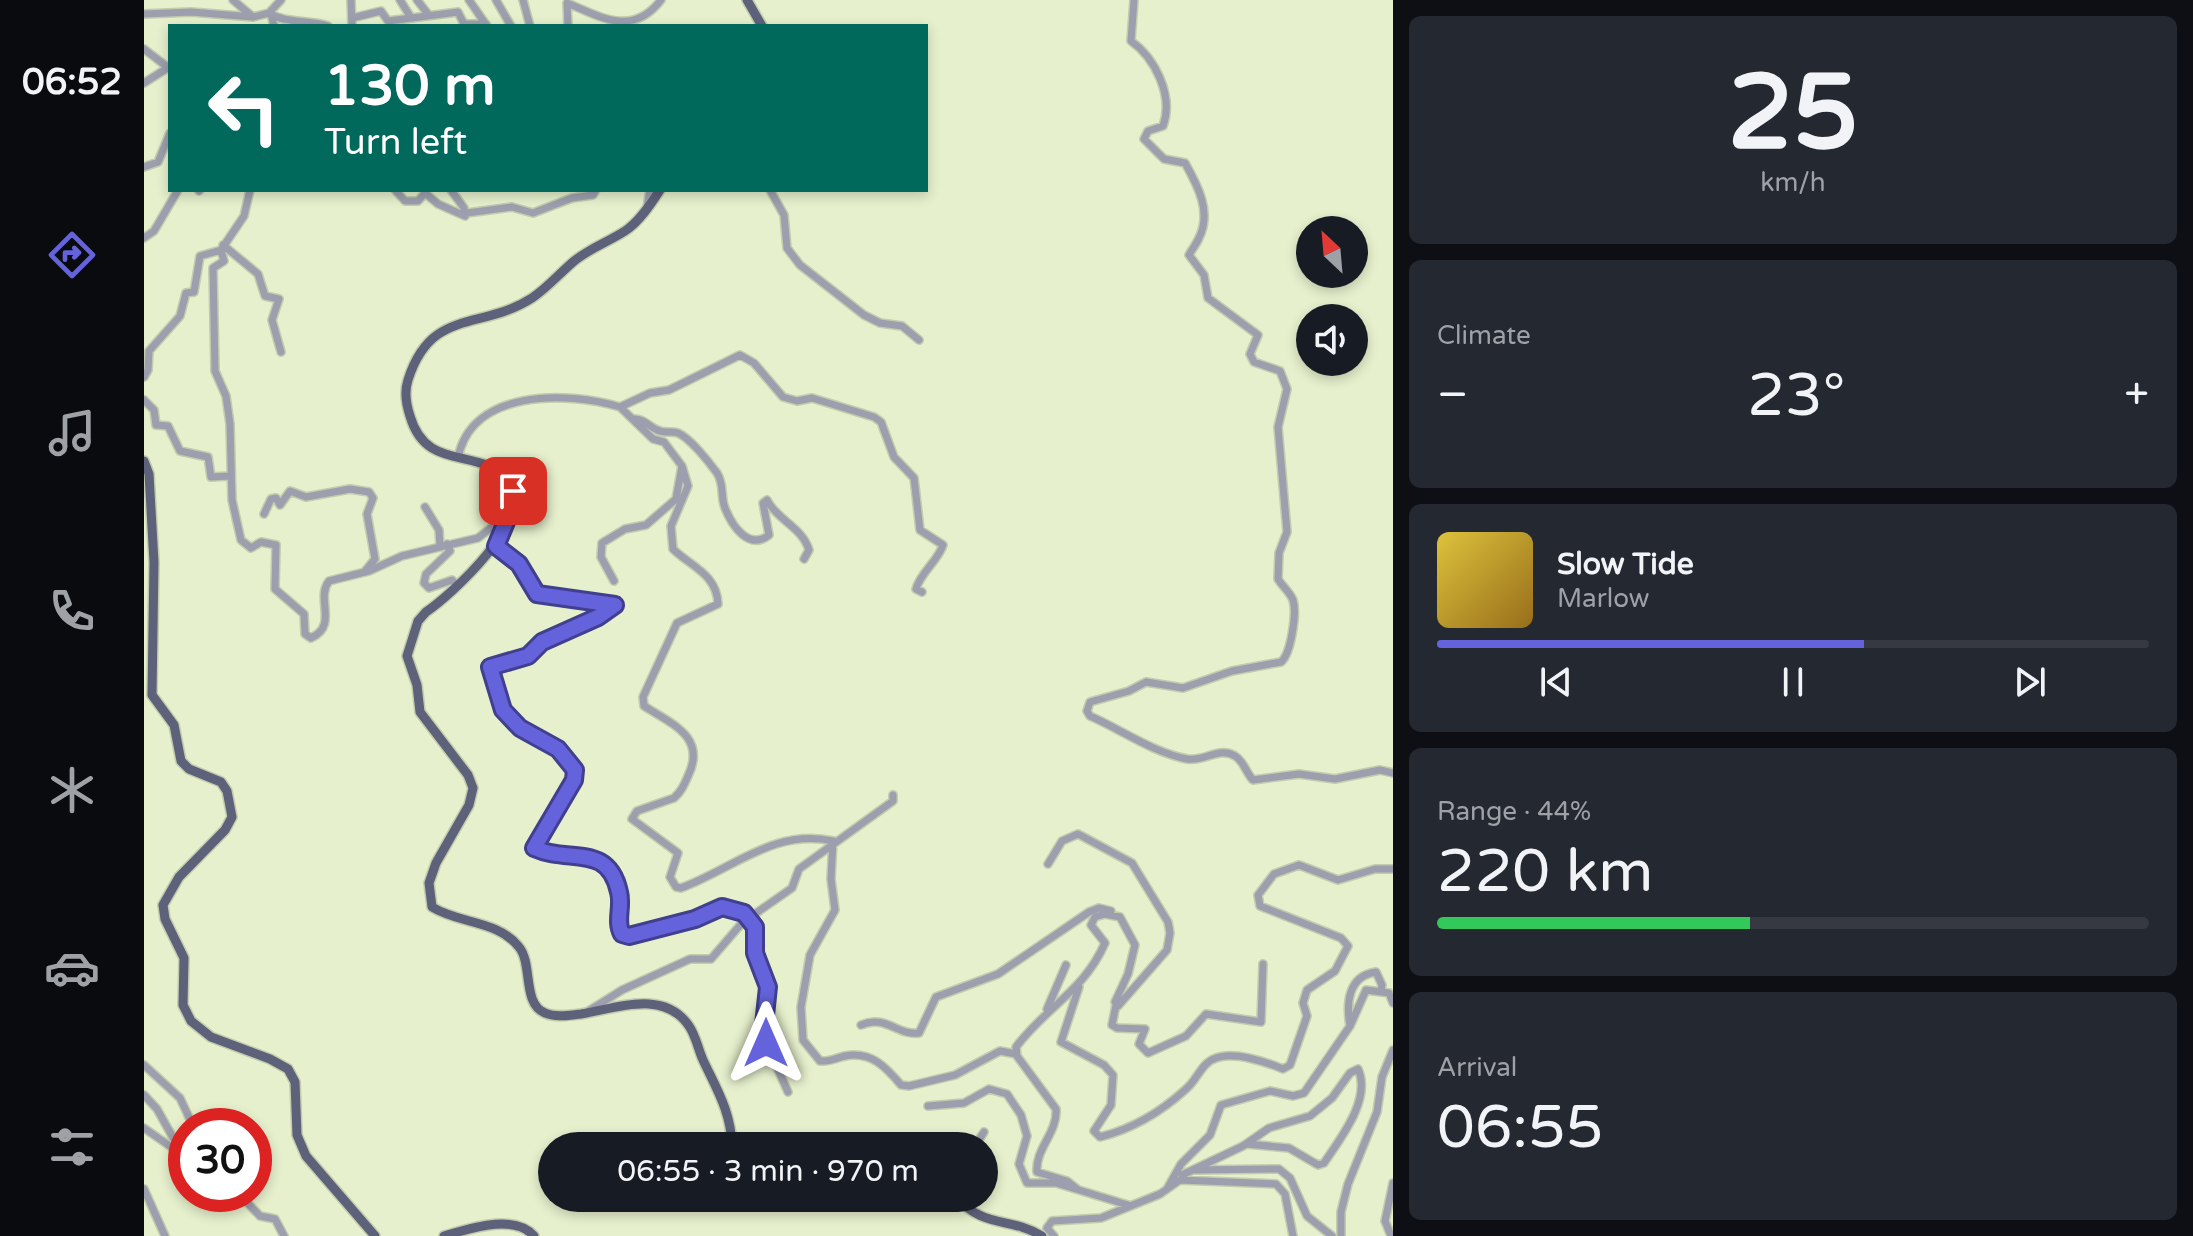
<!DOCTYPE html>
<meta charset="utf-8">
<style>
body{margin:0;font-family:"Varela Round",sans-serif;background:#242831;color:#f1f3f6;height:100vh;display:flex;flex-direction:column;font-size:30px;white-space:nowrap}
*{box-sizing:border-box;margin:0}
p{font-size:26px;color:#9ea1a6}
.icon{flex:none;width:44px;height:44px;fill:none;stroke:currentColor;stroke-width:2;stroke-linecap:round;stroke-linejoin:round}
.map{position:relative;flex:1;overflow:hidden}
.drawer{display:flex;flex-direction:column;gap:16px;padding:16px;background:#0d0f14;width:800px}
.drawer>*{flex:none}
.banner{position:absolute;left:24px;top:24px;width:760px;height:168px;border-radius:0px;box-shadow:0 4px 12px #0003;background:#00695c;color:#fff;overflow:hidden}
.needle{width:52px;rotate:334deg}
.controls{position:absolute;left:1152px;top:216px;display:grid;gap:16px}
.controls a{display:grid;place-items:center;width:72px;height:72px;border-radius:50%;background:#171b24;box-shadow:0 4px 12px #0003;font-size:40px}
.speed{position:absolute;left:24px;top:1108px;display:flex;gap:16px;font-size:40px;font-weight:700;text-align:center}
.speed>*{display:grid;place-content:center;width:104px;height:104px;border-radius:50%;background:#171b24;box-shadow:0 4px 12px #0003;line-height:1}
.speed .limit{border:12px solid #d22;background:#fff;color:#111}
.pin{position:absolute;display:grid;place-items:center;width:68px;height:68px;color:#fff;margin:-34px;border-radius:16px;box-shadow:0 4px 12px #0006}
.me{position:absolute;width:88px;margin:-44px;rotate:0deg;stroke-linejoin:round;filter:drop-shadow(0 0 6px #0008)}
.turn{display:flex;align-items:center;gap:28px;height:168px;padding:0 24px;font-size:36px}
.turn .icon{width:104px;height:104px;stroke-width:2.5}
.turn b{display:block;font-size:56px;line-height:68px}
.big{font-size:60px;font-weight:600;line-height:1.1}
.drawer .card{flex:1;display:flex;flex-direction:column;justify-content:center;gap:12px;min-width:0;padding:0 28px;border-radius:12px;background:#242831}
.drawer .dial{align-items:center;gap:0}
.dial b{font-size:104px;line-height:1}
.song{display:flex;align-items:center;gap:24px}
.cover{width:96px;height:96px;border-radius:12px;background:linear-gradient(135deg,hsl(50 70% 55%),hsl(40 70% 35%))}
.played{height:8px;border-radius:4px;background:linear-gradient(90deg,#6463dc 60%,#363941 60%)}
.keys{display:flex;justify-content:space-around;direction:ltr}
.heat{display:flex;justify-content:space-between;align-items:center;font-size:44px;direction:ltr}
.charge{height:12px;border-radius:6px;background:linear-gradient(90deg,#34c759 44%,#363941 0)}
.trip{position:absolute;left:394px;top:1132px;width:460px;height:80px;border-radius:40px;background:#171b24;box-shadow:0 4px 12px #0003;font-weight:600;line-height:80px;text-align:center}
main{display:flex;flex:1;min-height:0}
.dock{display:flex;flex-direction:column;width:144px;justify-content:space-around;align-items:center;background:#090b0e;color:#9ea1a6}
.dock .icon{width:56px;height:56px}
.dock .current{color:#6463dc}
.dock b{font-size:36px;color:#f1f3f6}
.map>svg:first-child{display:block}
</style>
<main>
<nav class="dock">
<b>06:52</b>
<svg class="icon current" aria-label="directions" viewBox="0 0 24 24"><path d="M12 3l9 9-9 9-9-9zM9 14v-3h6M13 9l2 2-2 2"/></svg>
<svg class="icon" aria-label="music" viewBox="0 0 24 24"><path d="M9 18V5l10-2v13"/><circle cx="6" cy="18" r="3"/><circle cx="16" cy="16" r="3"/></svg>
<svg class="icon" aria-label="phone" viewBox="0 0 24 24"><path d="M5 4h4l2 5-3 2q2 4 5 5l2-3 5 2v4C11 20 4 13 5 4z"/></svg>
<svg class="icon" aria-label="climate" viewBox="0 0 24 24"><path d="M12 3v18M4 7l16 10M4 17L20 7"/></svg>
<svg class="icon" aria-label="car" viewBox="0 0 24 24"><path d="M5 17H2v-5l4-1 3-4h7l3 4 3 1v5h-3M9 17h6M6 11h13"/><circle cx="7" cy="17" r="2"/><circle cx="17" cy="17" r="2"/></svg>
<svg class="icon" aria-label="filters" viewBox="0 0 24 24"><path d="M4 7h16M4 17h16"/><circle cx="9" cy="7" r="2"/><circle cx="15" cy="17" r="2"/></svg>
</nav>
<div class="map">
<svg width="1249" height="1236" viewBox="0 0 1249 1236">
<rect width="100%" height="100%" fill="#e6f0cd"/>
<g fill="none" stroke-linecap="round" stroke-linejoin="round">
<defs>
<path id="minor" d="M 89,0 L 109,17
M 207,0 L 208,26
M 256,0 L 266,16
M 273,0 L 284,14
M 325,0 L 343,26
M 352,0 L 367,26
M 379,0 L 386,26
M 990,0 L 987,41 C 1011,58 1030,96 1019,126 L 1004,131 L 1000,139 L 1020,159 L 1041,163 C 1054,186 1068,212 1055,238 C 1052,245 1048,249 1045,255 L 1060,275 L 1064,298 L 1114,335 L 1106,354 L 1110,362 L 1136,371 L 1143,389 L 1134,427 L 1143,532 L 1135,553 L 1134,579 C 1138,586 1146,592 1149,600 C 1153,613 1147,654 1137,662 L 1088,671 L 1039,688 L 1002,682 L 985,691 L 946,702 L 943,711 L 946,716 C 978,730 1010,753 1043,759 C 1060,762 1076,746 1091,756 C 1100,761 1102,773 1109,780 L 1155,774 L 1191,779 L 1236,770 L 1249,773
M 125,13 C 142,24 164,19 184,26
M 0,14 L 47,12 L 109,17 L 125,13 L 137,0
M 127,14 L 130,26
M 208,18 L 237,11 L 244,21 L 314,12 L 320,24 L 342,24
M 424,26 L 423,3 C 455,16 488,38 517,0
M 0,49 L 26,69
M 0,83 L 25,67
M 0,167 L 14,162 L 26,133
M 106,190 L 100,216 L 77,250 L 80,261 L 69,268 L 71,371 L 82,396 L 86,424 L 88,500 L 97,540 L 107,548 L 117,542 L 132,545 L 131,589 L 160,614 L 161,634 L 167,638 C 195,625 171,599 185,581 L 225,571 L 258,556 L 334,538 L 366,513
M 251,190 L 261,201 L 274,201 L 281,193 L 294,204 L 321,216 L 320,208 L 307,190
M 626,190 L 640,215 L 643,248 L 656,265 L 720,315 L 736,323 L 758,326 L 775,340
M 55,191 L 56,190
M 503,207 L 506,190
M 323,213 L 368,207 L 389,213 L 428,198 L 449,195 L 452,190
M 0,238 L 10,231 L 34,190
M 79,245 L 114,274 L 121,296 L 135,299 L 128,320 L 137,352
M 0,377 L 4,370 L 5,351 L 36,316 L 42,293 L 50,292 L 56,256 L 77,250
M 0,400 L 10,410 L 12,425 L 24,426 L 36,451 L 64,457 L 67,477 L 86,476
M 489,419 C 501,418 505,428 516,431 C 521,433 529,431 534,433 C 546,438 565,462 573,473 C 581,486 576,496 581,508 C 588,526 605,551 625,535 L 619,503 L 623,500 C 634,521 658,527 665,550 L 660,559
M 314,458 C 327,389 423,391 476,407 L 506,393 L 525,390 L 596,355 L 610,363 L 639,397 L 653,401 L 668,398 L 730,417 L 737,422 L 750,457 L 770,478 L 776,530 L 799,545 C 794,561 776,573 772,589 L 778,592
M 538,466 L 544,486 L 527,526 L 529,549 C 546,566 573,574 574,604 L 533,623 L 499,697 L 500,706 C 528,724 563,737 544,776 C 540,785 537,792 530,798 L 493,811 L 488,819 L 534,853 L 526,877 L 532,887 L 537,888 C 589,869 630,828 689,841 L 687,879 L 691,910 L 666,955 L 657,1007 L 659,1040 L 676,1061 C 685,1062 692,1058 701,1056 C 727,1051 742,1067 757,1085 L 765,1086 L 811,1075 L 856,1051 L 872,1054
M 281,507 L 295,530 L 296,546
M 120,514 L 127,499 L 132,498 L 136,505 L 146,491 L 162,497 L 206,489 L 225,492 L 229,498 L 223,514 L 231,559 L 222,570
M 303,544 L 306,551 L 282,574 L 280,583 L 285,588 L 308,580 L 313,586
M 352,546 L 375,564 L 396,595 L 471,605 L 459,614 L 398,642 L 384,656 L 346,669 L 359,710 L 376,728 L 414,749 L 431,770 L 430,780 L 390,848 C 424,865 464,842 476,892 C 479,906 470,921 478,934 L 485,936 L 551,919 L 578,907 L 590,908 L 606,918 L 612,933 L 611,953 L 624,987 L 620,1025 L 622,1043 L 644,1092
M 470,581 L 457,557 L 458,543 L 481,529 L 502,525 L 532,499 L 538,466 L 520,442 L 509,439 L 476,407
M 904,864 L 918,841 L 934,834 L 988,863 L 1024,922 L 1026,933 L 1023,950 L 974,1006 L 971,1002 L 984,974 L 991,945 L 976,917 L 961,914 L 951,917 L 947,925 L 961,943 C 940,991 902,1007 872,1047 L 873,1056 L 912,1109 C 914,1132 891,1149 893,1172 L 923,1181 L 933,1189
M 935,987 L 917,1042 L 960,1065 L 969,1075 L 967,1105 L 950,1131 L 956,1137 C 988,1129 1018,1111 1042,1089 C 1054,1079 1057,1063 1072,1058 C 1090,1051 1122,1062 1139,1069 L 1146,1065 L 1163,1016 L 1159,1003 L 1163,990 L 1191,971 L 1204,946 L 1197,938 L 1116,906 L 1114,895 L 1130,874 L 1155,865 L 1194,880 L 1231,869 L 1249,869
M 972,1005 L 968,1025 L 973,1028 L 1001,1029 L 995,1044 L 1004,1053 L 1042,1036 L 1062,1014 L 1117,1022 L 1119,964
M 903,1009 L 922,965
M 443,1012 L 478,990 L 546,959 L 567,959 L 598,923 L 648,888 L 655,869 L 749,801 L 749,795
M 717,1025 C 741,1014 754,1036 775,1033 L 792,997 L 854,974 L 945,912 L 955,908 L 967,911
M 1206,1026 C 1202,1003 1204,976 1232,972 L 1238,985 L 1237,991
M 0,1065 L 36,1098 L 49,1126
M 0,1095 L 13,1109 L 42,1161
M 784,1106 L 820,1103 L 845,1089 L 863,1094 L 877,1115 L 883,1136 L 875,1164 L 883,1183 L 912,1183 L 984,1205
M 0,1128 L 40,1156
M 831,1146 L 840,1132
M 1051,1170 L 1135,1169 L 1146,1178 L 1163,1216 L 1188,1236
M 1038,1175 L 1099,1146 L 1125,1128 L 1166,1116 L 1188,1098 L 1206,1073 L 1214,1069 C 1228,1099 1196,1139 1180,1163 L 1174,1165 L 1145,1148 L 1103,1144
M 0,1189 L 21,1236
M 1023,1189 L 1037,1164 L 1066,1135 L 1077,1105 L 1126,1091 L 1149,1096 L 1160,1093 L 1206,1026 L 1222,990 L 1245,993 L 1249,1003
M 68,1194 L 72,1204
M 95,1194 L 116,1216 L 131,1219 L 140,1236
M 910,1236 L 903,1228 L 908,1221 L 957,1218 L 1016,1194 L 1036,1180 L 1132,1184 L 1141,1194 L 1149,1236
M 1197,1236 L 1197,1212 L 1204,1184 L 1233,1112 L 1238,1077 L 1249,1050
M 1247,1236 L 1241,1221 L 1249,1183"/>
<path id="major" d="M 603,0 L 618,26
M 516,190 C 507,204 495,222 481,231 C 464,242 444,249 429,262 C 415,274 403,288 388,298 C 337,331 287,307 264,380 C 260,392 262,404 266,416 C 283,475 338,444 365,483 C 391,519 308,594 282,612 L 274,621 L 263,656 L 273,685 L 276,712 L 324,775 L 329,788 L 325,805 L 292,863 L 285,883 L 288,907 C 315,924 354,920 375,947 C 389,964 378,1004 401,1013 C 412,1018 426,1015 437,1014 C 473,1008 520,989 545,1026 C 552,1036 554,1049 559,1060 C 573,1090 587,1112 588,1146
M 0,461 L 5,474 L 10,562 L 8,695 L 30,725 L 37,761 L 45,769 L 77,782 L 83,791 L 88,817 L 81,830 L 35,877 L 19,905 L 21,919 L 40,958 L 39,1005 L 47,1021 L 67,1037 L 126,1059 L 144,1069 L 151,1082 L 153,1135 L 162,1156 L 231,1236
M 814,1198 C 838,1228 867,1217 898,1236
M 300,1236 C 325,1229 370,1213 390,1236"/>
</defs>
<use href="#minor" stroke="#c3ccad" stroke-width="10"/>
<use href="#major" stroke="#c3ccad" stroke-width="12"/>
<use href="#minor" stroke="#9d9fae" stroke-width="7"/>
<use href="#major" stroke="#5e617a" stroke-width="9"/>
</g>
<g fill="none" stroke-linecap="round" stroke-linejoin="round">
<defs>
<path id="route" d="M 369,491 L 367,510 L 352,546 L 375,564 L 393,594 L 471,605 L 454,617 L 398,642 L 384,656 L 346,667 L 359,710 L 376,728 L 414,749 L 431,770 L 430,780 L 390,848 C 425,864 464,842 475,892 C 479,906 471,921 478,934 L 485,936 L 551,919 L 578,907 L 600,913 L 611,927 L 611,953 L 624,987 L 620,1025 L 622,1043"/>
</defs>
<use href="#route" stroke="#41408f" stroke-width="20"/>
<use href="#route" stroke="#6463dc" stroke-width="14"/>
</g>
</svg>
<div class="controls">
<a><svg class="needle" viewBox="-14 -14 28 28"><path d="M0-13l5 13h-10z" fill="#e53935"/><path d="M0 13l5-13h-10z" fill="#9ea1a6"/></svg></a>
<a><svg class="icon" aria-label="sound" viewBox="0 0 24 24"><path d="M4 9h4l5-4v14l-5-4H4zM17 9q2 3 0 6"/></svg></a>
</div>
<div class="speed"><div class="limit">30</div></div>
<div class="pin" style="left:369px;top:491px;background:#d93025"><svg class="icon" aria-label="arrive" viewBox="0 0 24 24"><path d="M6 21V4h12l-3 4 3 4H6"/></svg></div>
<svg class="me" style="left:622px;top:1043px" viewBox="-20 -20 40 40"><path d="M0-17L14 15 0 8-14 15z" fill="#6463dc" stroke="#fff" stroke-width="4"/></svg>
<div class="trip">06:55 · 3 min · 970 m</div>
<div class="banner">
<div class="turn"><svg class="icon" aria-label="left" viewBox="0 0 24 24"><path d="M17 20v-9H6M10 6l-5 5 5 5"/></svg><div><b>130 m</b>Turn left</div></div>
</div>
</div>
<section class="drawer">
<div class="card dial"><b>25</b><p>km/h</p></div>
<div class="card"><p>Climate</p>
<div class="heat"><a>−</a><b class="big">23°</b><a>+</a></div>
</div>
<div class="card">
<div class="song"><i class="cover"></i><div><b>Slow Tide</b><p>Marlow</p></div></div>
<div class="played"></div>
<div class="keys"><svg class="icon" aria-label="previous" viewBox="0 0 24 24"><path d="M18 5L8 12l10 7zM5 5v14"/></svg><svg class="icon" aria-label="pause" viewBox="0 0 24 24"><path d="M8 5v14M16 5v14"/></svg><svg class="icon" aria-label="next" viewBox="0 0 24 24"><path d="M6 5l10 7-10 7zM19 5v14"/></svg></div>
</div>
<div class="card"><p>Range · 44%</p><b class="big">220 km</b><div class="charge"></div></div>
<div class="card"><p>Arrival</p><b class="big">06:55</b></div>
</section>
</main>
